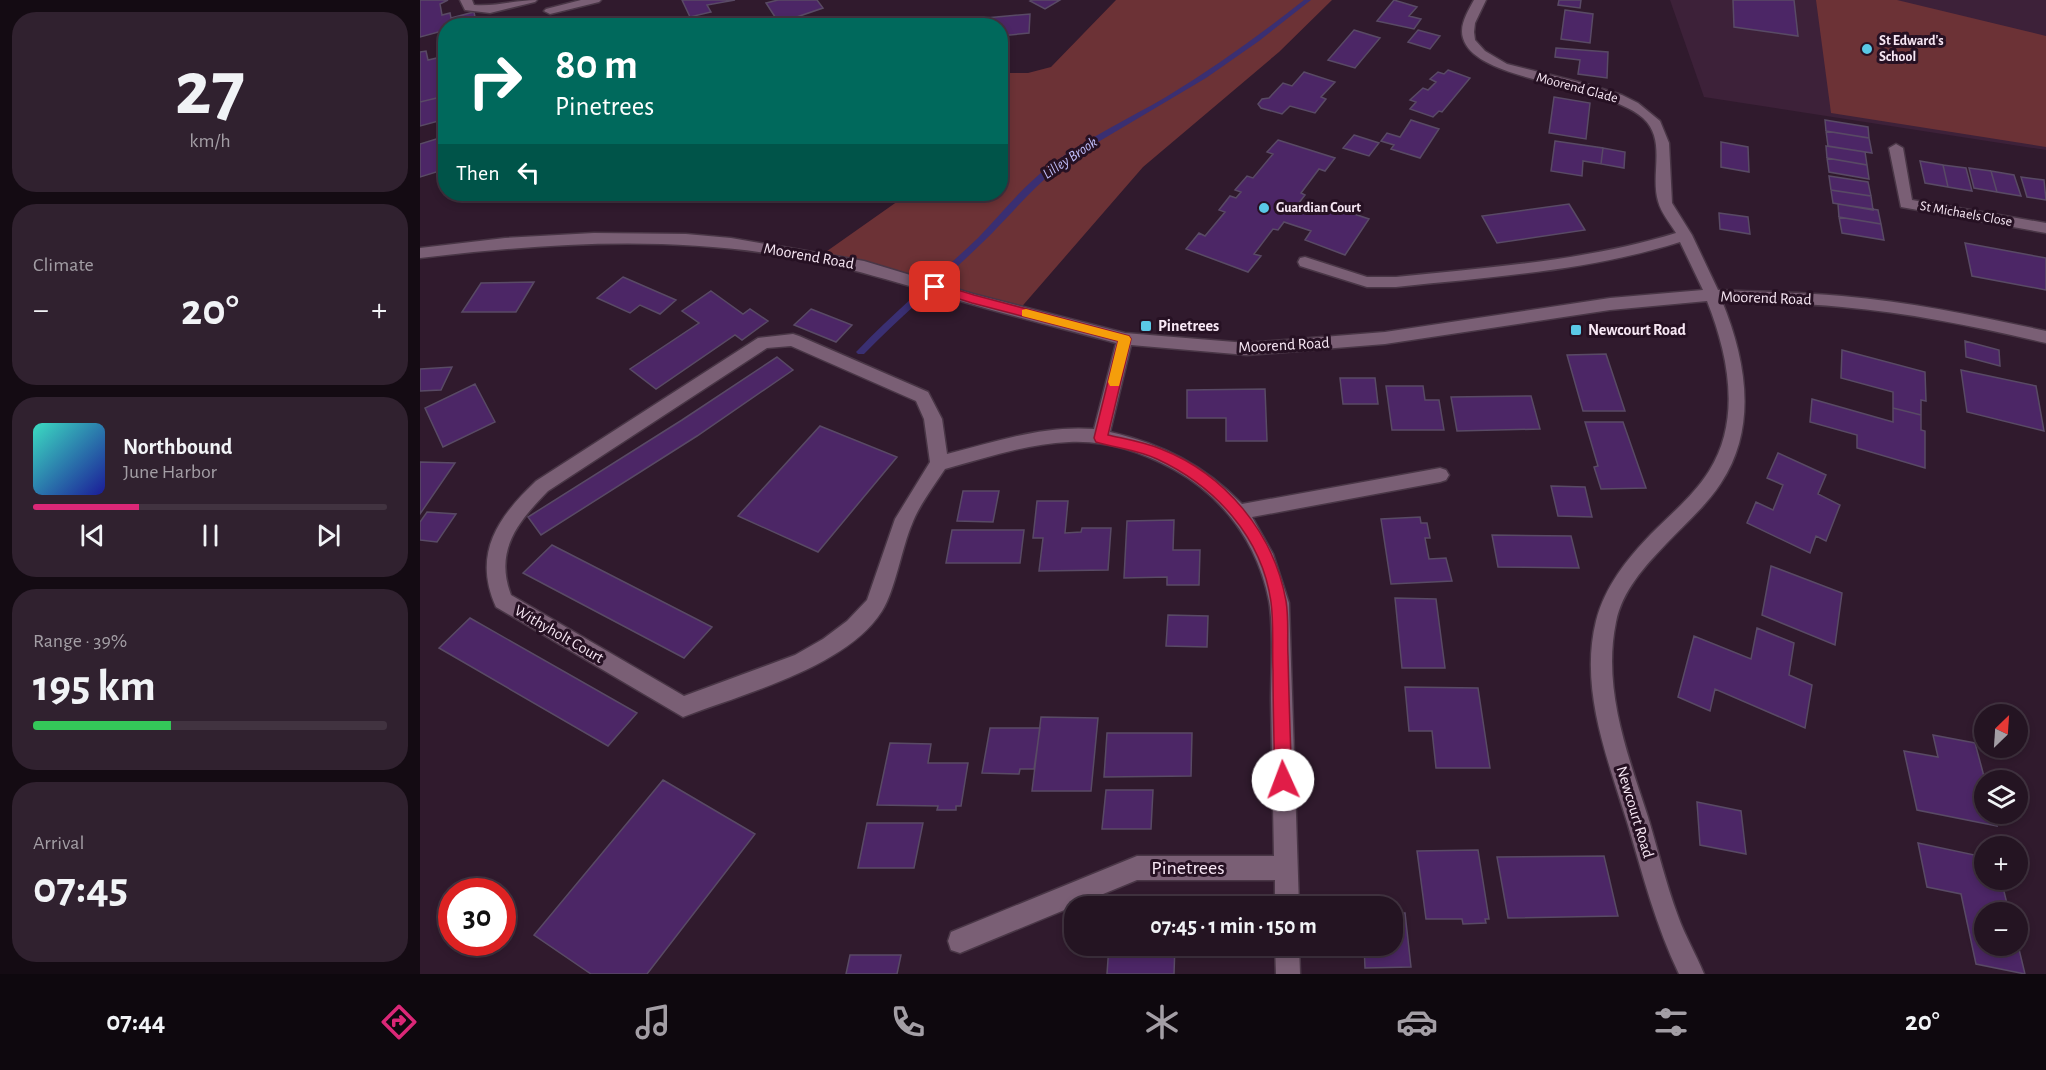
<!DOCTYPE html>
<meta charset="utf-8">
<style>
body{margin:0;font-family:"Alegreya Sans",sans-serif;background:#30212f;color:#f1f3f6;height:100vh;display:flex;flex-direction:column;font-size:22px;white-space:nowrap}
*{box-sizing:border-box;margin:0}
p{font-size:20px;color:#a39ea5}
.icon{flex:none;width:33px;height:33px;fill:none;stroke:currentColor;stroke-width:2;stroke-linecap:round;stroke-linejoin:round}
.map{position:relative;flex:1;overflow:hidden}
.details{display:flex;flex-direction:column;gap:12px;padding:12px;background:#140b13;width:420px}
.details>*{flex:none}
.banner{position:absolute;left:18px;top:18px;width:570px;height:183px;border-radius:24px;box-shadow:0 3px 9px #0003,0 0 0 2px #413340;background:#00695c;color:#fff;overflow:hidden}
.needle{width:39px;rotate:25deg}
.buttons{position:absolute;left:1554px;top:704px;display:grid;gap:12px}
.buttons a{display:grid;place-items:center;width:54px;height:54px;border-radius:50%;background:#241422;box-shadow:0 3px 9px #0003,0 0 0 2px #413340;font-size:30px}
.speed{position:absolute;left:18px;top:878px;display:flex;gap:12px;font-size:30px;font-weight:700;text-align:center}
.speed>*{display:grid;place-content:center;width:78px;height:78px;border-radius:50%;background:#241422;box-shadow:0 3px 9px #0003,0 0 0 2px #413340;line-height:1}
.speed .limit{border:9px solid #d22;background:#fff;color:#111}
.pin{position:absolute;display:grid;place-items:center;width:51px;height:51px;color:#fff;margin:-26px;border-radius:12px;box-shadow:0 3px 9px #0006}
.me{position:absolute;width:66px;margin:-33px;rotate:358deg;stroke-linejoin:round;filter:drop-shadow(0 0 4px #0008)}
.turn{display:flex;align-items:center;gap:21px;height:126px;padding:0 18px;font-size:27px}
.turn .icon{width:78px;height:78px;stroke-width:2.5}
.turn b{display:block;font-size:42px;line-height:51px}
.then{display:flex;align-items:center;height:57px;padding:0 18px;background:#0003;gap:12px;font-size:22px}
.big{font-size:45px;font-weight:700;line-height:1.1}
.details .widget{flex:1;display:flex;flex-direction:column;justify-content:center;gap:9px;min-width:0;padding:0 21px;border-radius:24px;background:#30212f}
.details .dial{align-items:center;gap:0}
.dial b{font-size:78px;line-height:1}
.song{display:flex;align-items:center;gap:18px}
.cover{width:72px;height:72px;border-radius:9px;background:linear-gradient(135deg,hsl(170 70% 55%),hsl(240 70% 35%))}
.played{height:6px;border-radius:3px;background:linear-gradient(90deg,#db2777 30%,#413340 30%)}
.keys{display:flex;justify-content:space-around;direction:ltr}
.heat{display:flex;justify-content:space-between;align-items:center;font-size:33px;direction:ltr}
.charge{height:9px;border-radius:4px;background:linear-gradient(90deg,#34c759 39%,#413340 0)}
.trip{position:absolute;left:644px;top:896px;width:339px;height:60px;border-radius:24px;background:#241422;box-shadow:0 3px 9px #0003,0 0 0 2px #413340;font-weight:700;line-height:60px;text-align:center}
.menu{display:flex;height:96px;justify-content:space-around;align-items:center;background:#0e080e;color:#a39ea5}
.menu .icon{width:42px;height:42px}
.menu .active{color:#db2777}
.menu b{font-size:27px;color:#f1f3f6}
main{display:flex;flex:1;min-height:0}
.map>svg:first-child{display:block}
</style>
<main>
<section class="details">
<div class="widget dial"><b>27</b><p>km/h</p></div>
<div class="widget"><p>Climate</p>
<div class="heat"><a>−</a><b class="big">20°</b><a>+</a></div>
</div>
<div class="widget">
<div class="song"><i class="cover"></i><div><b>Northbound</b><p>June Harbor</p></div></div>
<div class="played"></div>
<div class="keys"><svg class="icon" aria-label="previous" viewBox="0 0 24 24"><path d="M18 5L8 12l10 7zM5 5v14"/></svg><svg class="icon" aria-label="pause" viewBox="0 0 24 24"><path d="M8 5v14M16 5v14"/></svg><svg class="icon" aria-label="next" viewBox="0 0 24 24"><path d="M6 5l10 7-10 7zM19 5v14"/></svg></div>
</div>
<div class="widget"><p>Range · 39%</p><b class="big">195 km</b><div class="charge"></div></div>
<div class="widget"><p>Arrival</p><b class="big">07:45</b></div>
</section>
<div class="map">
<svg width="1626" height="974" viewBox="0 0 1626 974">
<rect width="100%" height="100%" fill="#301a2d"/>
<path fill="#3d2139" d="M 1250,0 L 1626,0 L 1626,150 L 1284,97 Z"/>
<path fill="#6c3236" d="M 696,0 L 912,0 L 859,52 L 723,167 L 598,311 L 400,256 L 488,194 L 580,194 L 581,73 L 608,73 L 631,67 Z
M 1396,0 L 1477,0 L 1626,36 L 1626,147 L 1411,113 Z"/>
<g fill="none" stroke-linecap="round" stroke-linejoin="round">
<path fill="#3a2f72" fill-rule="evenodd" d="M 884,0 L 891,0 L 839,41 L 786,78 L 673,145 L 638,168 C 610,190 588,218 562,243 C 523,281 482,315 444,354 L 438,354 L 436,352 L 438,350 C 476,310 518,276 558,238 C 582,213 604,185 632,164 C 668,138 708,119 746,97 C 794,68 840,35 884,0 Z"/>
</g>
<path fill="#4c2666" stroke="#594a65" stroke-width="1.5" d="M 0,0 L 28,0 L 20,4 L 22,15 L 30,13 L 31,18 L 54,12 L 56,22 L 44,26 L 26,26 L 26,30 L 0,37 Z
M 262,0 L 315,0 L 287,5 L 291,12 L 270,17 Z
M 358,0 L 397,0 L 403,8 L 359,23 L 346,3 Z
M 612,0 L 640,0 L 625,9 L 610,1 Z
M 974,0 L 997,7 L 989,16 L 1001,19 L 994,29 L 957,21 Z
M 1139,0 L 1161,0 L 1160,8 L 1138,5 Z
M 1313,0 L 1374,0 L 1378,36 L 1314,27 Z
M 1145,10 L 1173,14 L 1170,43 L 1141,39 Z
M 610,14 L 609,33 L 580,36 L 580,26 L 555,26 L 555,19 Z
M 409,17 L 414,25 L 377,26 Z
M 934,30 L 960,38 L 935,68 L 908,60 Z
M 998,30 L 1020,36 L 1010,49 L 988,42 Z
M 1136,48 L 1188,52 L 1187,78 L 1158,74 L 1160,60 L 1135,57 Z
M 6,51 L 8,60 L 17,58 L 25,96 L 0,102 L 0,52 Z
M 1028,70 L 1050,78 L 1022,112 L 1019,111 L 1013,117 L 990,109 L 996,102 L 990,100 L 1003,88 L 1008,90 L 1016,82 L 1010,79 L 1018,72 L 1024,74 Z
M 884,72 L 915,82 L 901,97 L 906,99 L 895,113 L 870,106 L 862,114 L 841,108 L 838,104 L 842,99 L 849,98 L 863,83 L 872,86 Z
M 25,96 L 26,119 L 0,126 L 0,102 Z
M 1134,97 L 1170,103 L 1166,139 L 1129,133 Z
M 991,120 L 1019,129 L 1000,158 L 971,149 L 974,145 L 961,141 L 967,133 L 980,137 Z
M 1405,120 L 1448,127 L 1449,138 L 1406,131 Z
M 1406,131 L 1449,138 L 1452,153 L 1408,146 Z
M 934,135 L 959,143 L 949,156 L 923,148 Z
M 26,136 L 26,169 L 0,177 L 0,144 Z
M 858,140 L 915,158 L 905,171 L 899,169 L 881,193 L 885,195 L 878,204 L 905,213 L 910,206 L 949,219 L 925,255 L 885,240 L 891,231 L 864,222 L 858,230 L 853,229 L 834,254 L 841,256 L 828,272 L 766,249 L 779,233 L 785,236 L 805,212 L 799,210 L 810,196 L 816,198 L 821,192 L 815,190 L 827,176 L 833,178 L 853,154 L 847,152 Z
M 1135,141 L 1183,148 L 1181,164 L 1163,161 L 1162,176 L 1131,171 Z
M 1301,142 L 1328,147 L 1329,172 L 1301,167 Z
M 1406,146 L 1445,152 L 1447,165 L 1407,158 Z
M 1183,148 L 1205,152 L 1204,168 L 1181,164 Z
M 1407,158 L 1447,165 L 1449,179 L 1409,172 Z
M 1500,161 L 1523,165 L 1528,187 L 1505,183 Z
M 1523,165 L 1546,168 L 1552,191 L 1528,187 Z
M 1549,168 L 1571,171 L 1577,192 L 1554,188 Z
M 1571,171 L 1594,175 L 1601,196 L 1577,192 Z
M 1409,176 L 1448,182 L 1451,196 L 1411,190 Z
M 1601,177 L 1624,180 L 1626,200 L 1607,197 Z
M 1411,190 L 1451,196 L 1453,210 L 1413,203 Z
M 1149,204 L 1165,230 L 1077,243 L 1062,216 Z
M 1418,204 L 1458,210 L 1461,224 L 1419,217 Z
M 1299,213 L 1328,217 L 1330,234 L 1300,229 Z
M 1419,217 L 1461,224 L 1464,240 L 1422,233 Z
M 1545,243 L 1626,258 L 1626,290 L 1552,276 Z
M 203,277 L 256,300 L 240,314 L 220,305 L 210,313 L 177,298 Z
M 114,282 L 96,312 L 42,312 L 61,283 Z
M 291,291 L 323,314 L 330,309 L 348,321 L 322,340 L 315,335 L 236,389 L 210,369 L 279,323 L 262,311 Z
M 391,309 L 432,325 L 416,342 L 374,325 Z
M 1545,341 L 1579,350 L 1580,366 L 1546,357 Z
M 1422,350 L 1505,372 L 1506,401 L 1501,400 L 1501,415 L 1473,408 L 1473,392 L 1421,378 Z
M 1186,354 L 1205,411 L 1163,411 L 1147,355 Z
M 357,357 L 373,370 L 277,436 L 121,535 L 108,517 L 262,420 Z
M 32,367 L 21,390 L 0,391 L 0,369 Z
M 1541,370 L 1616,386 L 1624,431 L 1547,412 Z
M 920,378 L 955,378 L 958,404 L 923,404 Z
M 55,384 L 75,422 L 23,447 L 5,408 Z
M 966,386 L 1003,386 L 1005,400 L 1019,400 L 1024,430 L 972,430 Z
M 845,389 L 847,441 L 806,441 L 806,418 L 767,418 L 767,390 Z
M 1111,396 L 1120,429 L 1037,431 L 1031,397 Z
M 1392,399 L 1473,422 L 1473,408 L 1501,415 L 1501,430 L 1505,431 L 1505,468 L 1437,448 L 1437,435 L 1390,422 Z
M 1165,422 L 1203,422 L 1226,488 L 1181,489 L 1174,467 L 1178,466 Z
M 400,426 L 477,457 L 398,552 L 318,516 Z
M 1358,453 L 1406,475 L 1398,494 L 1420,505 L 1406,541 L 1396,536 L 1390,553 L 1327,523 L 1336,502 L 1353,510 L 1363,485 L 1347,478 Z
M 0,462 L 35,463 L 0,514 Z
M 1131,486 L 1165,487 L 1172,517 L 1138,516 Z
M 543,491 L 579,491 L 573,522 L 537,521 Z
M 617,501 L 648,501 L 645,533 L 661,532 L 662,528 L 691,528 L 688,570 L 619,571 L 623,538 L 613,538 Z
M 7,512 L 36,514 L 17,542 L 0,540 L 0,522 Z
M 1000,517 L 1001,523 L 1007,523 L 1010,538 L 1005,538 L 1009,559 L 1026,558 L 1032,581 L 971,584 L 961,519 Z
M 754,520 L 753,550 L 780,550 L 779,585 L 747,585 L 747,577 L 704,578 L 707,521 Z
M 532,530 L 604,530 L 600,563 L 526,563 Z
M 1072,535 L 1151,536 L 1159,568 L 1078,567 Z
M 132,545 L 292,627 L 264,658 L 103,573 Z
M 1351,566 L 1422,593 L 1415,645 L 1342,615 Z
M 975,598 L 1016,599 L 1025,668 L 982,668 Z
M 748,615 L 788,616 L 787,647 L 746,646 Z
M 50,618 L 217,713 L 188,746 L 19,648 Z
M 1337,628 L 1374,643 L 1369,675 L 1392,685 L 1385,728 L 1295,689 L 1290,711 L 1258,697 L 1274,636 L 1331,659 Z
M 985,687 L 1058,688 L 1070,768 L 1016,768 L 1012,731 L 989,731 Z
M 621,717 L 678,718 L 671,791 L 612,791 Z
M 570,728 L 620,728 L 614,769 L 600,769 L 599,774 L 562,773 Z
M 687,733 L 772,733 L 771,776 L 684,777 Z
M 1513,735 L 1555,743 L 1565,780 L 1564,813 L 1573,813 L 1577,826 L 1497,810 L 1484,751 L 1518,757 Z
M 470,743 L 511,744 L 508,763 L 548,763 L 541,806 L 536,806 L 536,810 L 517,810 L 518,806 L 457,805 Z
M 243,780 L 335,834 L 227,974 L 171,974 L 114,935 Z
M 686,790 L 733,790 L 731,829 L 682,829 Z
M 1277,802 L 1321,811 L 1326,854 L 1280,845 Z
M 447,823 L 503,823 L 494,868 L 438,868 Z
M 1498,843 L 1564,857 L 1564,879 L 1581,879 L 1589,912 L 1564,912 L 1564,945 L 1598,945 L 1605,974 L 1556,964 L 1541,894 L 1507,887 Z
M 1058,850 L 1069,919 L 1065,919 L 1066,923 L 1043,924 L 1042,919 L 1006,919 L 997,851 Z
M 1184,856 L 1198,916 L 1088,918 L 1077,857 Z
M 972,913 L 985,913 L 991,967 L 945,968 L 944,945 L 972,945 Z
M 689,945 L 755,945 L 754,974 L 687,974 Z
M 430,955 L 481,955 L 477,974 L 426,974 Z"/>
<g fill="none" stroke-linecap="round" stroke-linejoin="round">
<defs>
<path id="minor" d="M 40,0 L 52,0 L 54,5 C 75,7 95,0 117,0 L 115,2 L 70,13 L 45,10 Z
M 161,0 L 181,0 L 179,2 L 130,14 L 124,11 L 126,9 Z
M 1054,0 L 1066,0 L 1055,23 L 1054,32 L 1055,40 L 1065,51 L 1087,64 L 1163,83 L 1202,95 L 1218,103 L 1240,121 L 1249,143 L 1252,203 L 1272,235 L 1298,290 C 1339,292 1381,292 1422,296 C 1491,302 1558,316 1626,331 L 1626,343 C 1558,327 1491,313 1422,307 C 1382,303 1342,303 1302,301 C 1326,360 1338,427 1301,483 C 1286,506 1265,524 1246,544 C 1225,566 1202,591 1196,622 C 1182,689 1208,755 1228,817 C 1238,850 1246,884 1258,916 C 1265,936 1276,954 1284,974 L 1259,974 C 1236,926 1223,876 1208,825 C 1188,760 1159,689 1176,621 C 1185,586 1207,559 1231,534 C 1251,514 1274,495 1289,471 C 1322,419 1308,354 1287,301 L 1190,310 L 965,344 L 827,355 L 711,345 L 690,432 C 742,444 784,465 822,504 L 1020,468 L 1026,470 L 1029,475 L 1026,480 L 1020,482 L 832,517 L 853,554 L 869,603 L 879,906 L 855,906 L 855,880 L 717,880 L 540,953 L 531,950 L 528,941 L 531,932 L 717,856 L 854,856 C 853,805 852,753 851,701 C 851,672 854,628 849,601 C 838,544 804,497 753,469 C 722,452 685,440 649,442 C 606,444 566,458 525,469 C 514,486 499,505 492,524 C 482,547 475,591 462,611 C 427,667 323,694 263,717 L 76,607 C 52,554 78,517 116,481 L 338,338 L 373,334 L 379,336 L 508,392 L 522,419 L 527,454 C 576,442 622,425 674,429 L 696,343 C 648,330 599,318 551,304 C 484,285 423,264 353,254 C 235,236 118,244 0,258 L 0,248 L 85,238 L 174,233 L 266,234 L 311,238 L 444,261 L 553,294 L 705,333 L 827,343 L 965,332 L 1190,298 L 1283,290 L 1260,242 C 1168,271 1072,277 976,287 L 947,287 L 880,266 L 878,262 L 880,258 L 885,257 L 947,277 L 976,277 C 1070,267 1165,261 1256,233 C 1250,223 1241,213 1238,201 C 1230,174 1247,140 1223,118 C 1184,83 1056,83 1043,38 C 1039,25 1048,11 1054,0 ZM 371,346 L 496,401 L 504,419 L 510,462 L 475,519 L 447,600 L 427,621 L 403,639 L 375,655 L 264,696 L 91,595 C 74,550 98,522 128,491 L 347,348 Z
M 1476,144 L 1483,148 L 1492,200 L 1626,223 L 1626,233 L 1481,207 L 1469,148 Z
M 855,945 L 879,945 L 880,974 L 856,974 Z"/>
</defs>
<use href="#minor" stroke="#493646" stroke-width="3"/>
<use href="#minor" fill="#7a5f75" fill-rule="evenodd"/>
</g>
<path fill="#e11d48" stroke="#92132f" stroke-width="1.5" d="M 515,283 L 554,295 L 709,336 L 711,339 L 688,435 C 705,439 724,442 741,449 C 805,474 854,533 866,601 C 869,619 867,638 868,656 C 869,697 870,739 872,780 L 869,786 L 863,788 L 857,786 L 855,780 C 854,743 853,707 853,671 C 852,648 854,624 851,602 C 842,537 795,486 737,459 C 718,450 696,448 676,442 L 674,438 L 698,341 L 552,303 L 511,290 L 511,284 Z"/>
<path fill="#f59e0b" d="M 606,309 L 709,336 L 711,339 L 699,386 L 690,386 L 688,382 L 698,341 L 602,316 L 602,310 Z"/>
<g fill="#5ac8e6" stroke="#261123" stroke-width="2">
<circle cx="1447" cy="49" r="6"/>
<circle cx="844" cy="208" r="6"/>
<rect x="720" y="320" width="12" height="12" rx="3"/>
<rect x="1150" y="324" width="12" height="12" rx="3"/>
</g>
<g text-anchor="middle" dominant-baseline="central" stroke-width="6" stroke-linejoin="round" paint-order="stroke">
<g font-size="14" font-weight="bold" fill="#f7e7f4" stroke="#261123" text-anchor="start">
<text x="1459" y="41">St Edward's<tspan x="1459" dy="16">School</tspan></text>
<text x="856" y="208">Guardian Court</text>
</g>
<g font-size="14" fill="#f7e7f4" stroke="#261123">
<text transform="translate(1157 88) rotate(15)">Moorend Glade</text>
<text transform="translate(1546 214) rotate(10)">St Michaels Close</text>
</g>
<g font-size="15" font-style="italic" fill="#c0bdfa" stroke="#261123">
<text transform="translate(650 158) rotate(-34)">Lilley Brook</text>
</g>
<g font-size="16" fill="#f7e7f4" stroke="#261123">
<text transform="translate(389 256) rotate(10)">Moorend Road</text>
<text transform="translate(1346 298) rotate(2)">Moorend Road</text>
<text transform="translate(864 345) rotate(-3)">Moorend Road</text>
<text transform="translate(139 634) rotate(30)">Withyholt Court</text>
<text transform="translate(1215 812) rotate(73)">Newcourt Road</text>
</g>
<g font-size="16" font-weight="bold" fill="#f7e7f4" stroke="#261123" text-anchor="start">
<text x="738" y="326">Pinetrees</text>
<text x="1168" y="330">Newcourt Road</text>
</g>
<g font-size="20" fill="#f7e7f4" stroke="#261123">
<text x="768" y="868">Pinetrees</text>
</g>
</g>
</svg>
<div class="buttons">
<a><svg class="needle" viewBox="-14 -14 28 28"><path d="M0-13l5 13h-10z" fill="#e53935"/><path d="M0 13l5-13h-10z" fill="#a39ea5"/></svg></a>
<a><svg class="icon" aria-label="layers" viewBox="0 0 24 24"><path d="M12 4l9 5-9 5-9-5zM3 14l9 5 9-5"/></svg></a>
<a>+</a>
<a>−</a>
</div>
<div class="speed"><div class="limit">30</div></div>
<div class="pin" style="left:515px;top:287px;background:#d93025"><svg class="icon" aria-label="arrive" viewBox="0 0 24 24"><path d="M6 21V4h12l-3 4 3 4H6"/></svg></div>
<svg class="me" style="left:863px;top:780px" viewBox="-20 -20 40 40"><circle r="19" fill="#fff"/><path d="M0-13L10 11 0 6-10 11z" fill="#e11d48"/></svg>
<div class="trip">07:45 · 1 min · 150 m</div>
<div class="banner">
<div class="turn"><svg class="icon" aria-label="right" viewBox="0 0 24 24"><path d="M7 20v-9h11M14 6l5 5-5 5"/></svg><div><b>80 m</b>Pinetrees</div></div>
<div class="then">Then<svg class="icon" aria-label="left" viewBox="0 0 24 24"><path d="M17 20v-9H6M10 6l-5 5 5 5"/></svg></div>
</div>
</div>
</main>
<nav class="menu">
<b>07:44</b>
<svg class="icon active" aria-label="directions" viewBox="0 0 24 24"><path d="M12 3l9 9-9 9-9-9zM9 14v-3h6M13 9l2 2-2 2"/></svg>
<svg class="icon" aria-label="music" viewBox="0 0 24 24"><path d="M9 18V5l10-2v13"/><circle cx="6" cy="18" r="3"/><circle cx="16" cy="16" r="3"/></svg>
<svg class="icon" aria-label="phone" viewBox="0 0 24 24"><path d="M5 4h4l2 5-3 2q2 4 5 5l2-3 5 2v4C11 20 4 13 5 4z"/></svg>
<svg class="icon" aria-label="climate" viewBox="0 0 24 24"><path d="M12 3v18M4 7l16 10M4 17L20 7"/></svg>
<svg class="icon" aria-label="car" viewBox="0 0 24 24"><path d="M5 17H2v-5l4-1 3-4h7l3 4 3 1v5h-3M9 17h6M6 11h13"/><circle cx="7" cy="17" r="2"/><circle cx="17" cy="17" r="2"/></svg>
<svg class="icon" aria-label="filters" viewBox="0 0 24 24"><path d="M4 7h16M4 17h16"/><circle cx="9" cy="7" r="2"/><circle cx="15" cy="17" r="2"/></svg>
<b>20°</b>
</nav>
